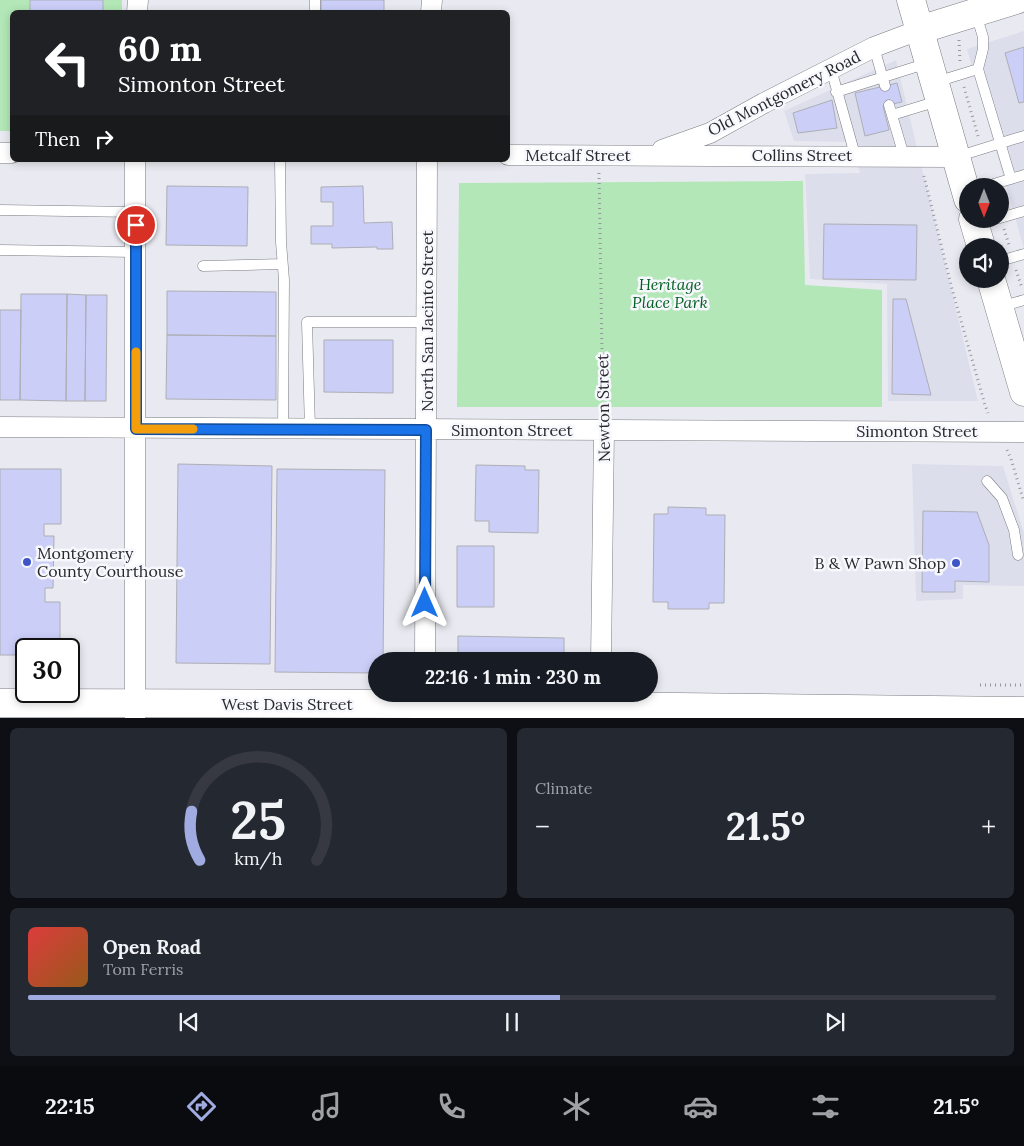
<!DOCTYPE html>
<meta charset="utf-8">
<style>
body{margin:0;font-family:Lora,serif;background:#242831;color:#f1f3f6;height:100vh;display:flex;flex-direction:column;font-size:19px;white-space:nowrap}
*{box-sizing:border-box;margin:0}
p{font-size:16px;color:#9ea1a6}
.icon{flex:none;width:28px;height:28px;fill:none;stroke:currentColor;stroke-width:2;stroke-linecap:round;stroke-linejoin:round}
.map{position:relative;height:718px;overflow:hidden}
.sheet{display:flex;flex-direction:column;gap:10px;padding:10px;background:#0d0f14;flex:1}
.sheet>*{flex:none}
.hud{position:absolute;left:10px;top:10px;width:500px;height:152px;border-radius:8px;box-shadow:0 2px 8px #0003;background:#202124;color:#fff;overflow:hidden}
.needle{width:32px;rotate:180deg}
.fabs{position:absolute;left:959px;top:178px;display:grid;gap:10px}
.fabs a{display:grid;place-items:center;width:50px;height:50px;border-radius:50%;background:#171b24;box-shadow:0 2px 8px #0003;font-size:25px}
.speed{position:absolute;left:15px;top:638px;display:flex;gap:10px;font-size:25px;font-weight:700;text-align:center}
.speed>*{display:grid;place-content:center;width:65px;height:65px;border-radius:50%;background:#171b24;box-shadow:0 2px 8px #0003;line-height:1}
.speed .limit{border:2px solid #111;border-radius:8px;background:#fff;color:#111}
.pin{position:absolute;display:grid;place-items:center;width:42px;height:42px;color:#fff;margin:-21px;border:2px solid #fff;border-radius:50%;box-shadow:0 1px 5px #0007}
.me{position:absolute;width:55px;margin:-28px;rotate:0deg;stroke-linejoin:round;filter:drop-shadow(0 0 4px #0008)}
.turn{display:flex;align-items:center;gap:18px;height:105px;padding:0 25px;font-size:22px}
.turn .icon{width:65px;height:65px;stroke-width:2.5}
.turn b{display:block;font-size:35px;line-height:42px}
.then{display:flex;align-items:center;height:48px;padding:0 25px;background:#0003;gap:10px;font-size:19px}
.big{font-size:38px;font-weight:700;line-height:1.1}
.sheet .widget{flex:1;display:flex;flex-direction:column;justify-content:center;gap:8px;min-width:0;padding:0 18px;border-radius:8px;background:#242831}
.sheet .dial{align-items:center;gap:0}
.dial svg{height:130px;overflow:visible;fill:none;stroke:#363941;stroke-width:7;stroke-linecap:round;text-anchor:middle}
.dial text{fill:#f1f3f6;stroke:none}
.song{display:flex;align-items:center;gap:15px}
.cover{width:60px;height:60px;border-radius:8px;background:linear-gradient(135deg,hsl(0 70% 55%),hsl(30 70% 35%))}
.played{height:5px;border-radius:2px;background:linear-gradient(90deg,#a0ace1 55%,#363941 55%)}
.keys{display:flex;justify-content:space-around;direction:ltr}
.heat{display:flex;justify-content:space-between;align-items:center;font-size:28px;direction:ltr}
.sheet .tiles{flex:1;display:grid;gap:10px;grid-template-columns:1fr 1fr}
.widget:last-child{grid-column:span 2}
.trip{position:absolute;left:368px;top:652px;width:290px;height:50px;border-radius:25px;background:#171b24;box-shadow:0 2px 8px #0003;font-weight:700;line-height:50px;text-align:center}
.dock{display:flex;height:80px;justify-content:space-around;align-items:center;background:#090b0e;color:#9ea1a6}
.dock .icon{width:35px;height:35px}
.dock .active{color:#a0ace1}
.dock b{font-size:22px;color:#f1f3f6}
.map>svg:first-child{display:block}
</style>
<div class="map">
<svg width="1024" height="719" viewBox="0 0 1024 719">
<rect width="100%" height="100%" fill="#e9eaf1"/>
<path fill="#dcdeec" d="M 1024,31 L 1024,249 L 967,49 Z
M 896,60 L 978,401 L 888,401 L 887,284 L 810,279 L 805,174 L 860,173 L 851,142 L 794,141 L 784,111 Z
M 912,464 L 1003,466 L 1024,533 L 1024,586 L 963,585 L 963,599 L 916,601 Z"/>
<path fill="#b3e7b7" d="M 0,0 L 122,0 L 122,12 L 12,12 L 12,131 L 0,131 Z
M 803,181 L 805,285 L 882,290 L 882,407 L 457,407 L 459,183 Z"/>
<path fill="#cbcff8" stroke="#adaeb4" d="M 30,0 L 103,0 L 103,12 L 30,12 Z
M 321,0 L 384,0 L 384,12 L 321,12 Z
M 1024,47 L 1024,102 L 1019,103 L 1005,53 Z
M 897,83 L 902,102 L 883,106 L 889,130 L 865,136 L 855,93 Z
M 832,100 L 837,128 L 798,133 L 793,113 Z
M 167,186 L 248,187 L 247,246 L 166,245 Z
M 363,186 L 364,223 L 392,222 L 393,249 L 377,249 L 377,247 L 332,248 L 332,244 L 311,244 L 311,226 L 333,226 L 333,202 L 321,202 L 321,187 Z
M 824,224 L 917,225 L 916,280 L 823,279 Z
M 167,291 L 276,292 L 276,336 L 167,335 Z
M 21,294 L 67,294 L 66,401 L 20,400 Z
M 67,294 L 86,295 L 85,401 L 66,401 Z
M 86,295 L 107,295 L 106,401 L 85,401 Z
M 893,299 L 906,299 L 931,395 L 892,394 Z
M 0,310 L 21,310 L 20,400 L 0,400 Z
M 167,335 L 276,336 L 276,400 L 166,399 Z
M 324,340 L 393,340 L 393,393 L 324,392 Z
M 178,464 L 272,466 L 270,664 L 176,663 Z
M 476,465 L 525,466 L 525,470 L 539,470 L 538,533 L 489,532 L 489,521 L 475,521 Z
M 0,469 L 61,469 L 61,524 L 44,524 L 44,536 L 54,536 L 53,588 L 45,588 L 45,602 L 60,602 L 60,649 L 26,649 L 26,655 L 0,655 Z
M 277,469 L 385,470 L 383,661 L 376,661 L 376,673 L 275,672 Z
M 668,507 L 706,508 L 706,515 L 725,515 L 724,603 L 709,603 L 709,609 L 668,609 L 668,602 L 653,602 L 654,514 L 668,514 Z
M 923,511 L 977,512 L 989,545 L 989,582 L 955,581 L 955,592 L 922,592 Z
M 457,546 L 494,546 L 494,607 L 457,607 Z
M 458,636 L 564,638 L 564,658 L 525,658 L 525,661 L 458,661 Z"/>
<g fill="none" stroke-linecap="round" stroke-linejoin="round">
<defs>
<path id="service" d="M 315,12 L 315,0
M 976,14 L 983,37 L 983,49 L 978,69 L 1011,179
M 874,47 L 885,86
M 831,69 L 855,155
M 936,82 L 978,69
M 836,92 L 928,63
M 889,105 L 904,156
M 892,115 L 938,101
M 956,157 L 1024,136
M 280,160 L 281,242 L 284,280 L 283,429
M 987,186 L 1024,175
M 0,210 L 136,212
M 1000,218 L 1024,211
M 0,250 L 136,252
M 1000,261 L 1024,254
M 203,266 L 282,264
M 1000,307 L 1024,300
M 310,429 L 307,322 L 426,322
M 987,481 L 1002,498 L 1014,530 L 1018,555"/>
<path id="minor" d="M 137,12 L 138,0
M 431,12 L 432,0
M 662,150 L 710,133 L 764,103 L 874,47 L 919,30
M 0,153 L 12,153
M 508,155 L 955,157
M 0,427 L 1024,432
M 425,661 L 427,160
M 601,661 L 604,430
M 135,719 L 135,160"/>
<path id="secondary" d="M 919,30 L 1016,0"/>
<path id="primary" d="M 911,0 L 968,199
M 973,219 L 981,246
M 991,279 L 1024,392
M 0,703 L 424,704 L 1024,711"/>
</defs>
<use href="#service" stroke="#7b7c82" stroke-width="11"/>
<use href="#minor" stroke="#7b7c82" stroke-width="21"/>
<use href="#secondary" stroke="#7b7c82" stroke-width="29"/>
<use href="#primary" stroke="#7b7c82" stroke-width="29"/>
<path stroke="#96979c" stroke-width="3" stroke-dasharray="1 4" stroke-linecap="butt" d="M 959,40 L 960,61
M 964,87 L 978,136
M 599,173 L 603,412
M 924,176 L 952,289 L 985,405 L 988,413
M 1004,229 L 1009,245
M 1016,270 L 1022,288
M 1007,450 L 1011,459 L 1024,502
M 980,685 L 1024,685"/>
<use href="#service" stroke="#fff" stroke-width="10"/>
<use href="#minor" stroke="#fff" stroke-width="20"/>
<use href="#secondary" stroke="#fff" stroke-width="28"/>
<use href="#primary" stroke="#fff" stroke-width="28"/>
</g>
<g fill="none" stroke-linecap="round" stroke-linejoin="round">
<defs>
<path id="route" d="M 136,225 L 136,429 L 426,430 L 425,603"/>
</defs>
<use href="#route" stroke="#114b97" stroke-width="12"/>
<use href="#route" stroke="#1a73e8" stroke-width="9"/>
<path stroke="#f59e0b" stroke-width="9" d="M 136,352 L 136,429 L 193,429"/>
</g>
<g fill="#3e55c8" stroke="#f7f7fe" stroke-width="2">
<circle cx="27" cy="562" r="5"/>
<circle cx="956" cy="563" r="5"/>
</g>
<g text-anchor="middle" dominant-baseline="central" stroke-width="5" stroke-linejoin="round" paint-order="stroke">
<g font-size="16" fill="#29292c" stroke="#f7f7fe">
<text transform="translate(784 93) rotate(-27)">Old Montgomery Road</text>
<text x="578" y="155">Metcalf Street</text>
<text x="802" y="155">Collins Street</text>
<text transform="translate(427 321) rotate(-90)">North San Jacinto Street</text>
<text transform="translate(603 408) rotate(-91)">Newton Street</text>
<text x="512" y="430">Simonton Street</text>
<text x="917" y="431">Simonton Street</text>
<text x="287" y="704">West Davis Street</text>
</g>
<g font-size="16" font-style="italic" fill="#046121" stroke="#f7f7fe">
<text x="670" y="284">Heritage<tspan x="670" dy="18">Place Park</tspan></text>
</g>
<g font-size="16" fill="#29292c" stroke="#f7f7fe" text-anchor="start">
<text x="37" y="553">Montgomery<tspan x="37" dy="18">County Courthouse</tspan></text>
<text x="946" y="563" text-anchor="end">B &amp; W Pawn Shop</text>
</g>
</g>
</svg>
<div class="fabs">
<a><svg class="needle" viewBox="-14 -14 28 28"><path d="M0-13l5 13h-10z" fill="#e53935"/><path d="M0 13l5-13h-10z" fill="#9ea1a6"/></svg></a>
<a><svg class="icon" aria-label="sound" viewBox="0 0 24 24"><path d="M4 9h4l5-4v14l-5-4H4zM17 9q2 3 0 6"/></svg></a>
</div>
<div class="speed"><div class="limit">30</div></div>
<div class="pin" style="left:136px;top:225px;background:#d93025"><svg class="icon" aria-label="arrive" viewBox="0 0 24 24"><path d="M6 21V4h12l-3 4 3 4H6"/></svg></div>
<svg class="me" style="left:425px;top:603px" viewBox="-20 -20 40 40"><path d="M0-17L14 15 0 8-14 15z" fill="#1a73e8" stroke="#fff" stroke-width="4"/></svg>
<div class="trip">22:16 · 1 min · 230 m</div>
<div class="hud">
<div class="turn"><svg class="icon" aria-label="left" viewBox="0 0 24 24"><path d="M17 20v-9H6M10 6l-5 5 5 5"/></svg><div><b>60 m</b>Simonton Street</div></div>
<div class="then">Then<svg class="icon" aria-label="right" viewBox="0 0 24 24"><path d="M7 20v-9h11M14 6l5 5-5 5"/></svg></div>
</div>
</div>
<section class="sheet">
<div class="tiles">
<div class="widget dial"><svg viewBox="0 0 100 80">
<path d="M14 69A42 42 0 1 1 86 69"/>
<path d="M14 69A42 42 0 0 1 9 39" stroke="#a0ace1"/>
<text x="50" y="56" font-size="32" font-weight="700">25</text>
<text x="50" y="72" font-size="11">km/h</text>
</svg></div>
<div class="widget"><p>Climate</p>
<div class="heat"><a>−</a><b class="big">21.5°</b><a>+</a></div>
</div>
<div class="widget">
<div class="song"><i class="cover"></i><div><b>Open Road</b><p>Tom Ferris</p></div></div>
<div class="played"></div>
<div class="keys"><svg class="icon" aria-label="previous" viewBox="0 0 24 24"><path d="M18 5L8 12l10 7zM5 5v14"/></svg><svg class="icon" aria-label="pause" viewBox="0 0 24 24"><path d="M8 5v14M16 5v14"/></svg><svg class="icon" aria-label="next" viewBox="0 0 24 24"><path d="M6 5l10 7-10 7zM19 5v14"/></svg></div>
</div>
</div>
</section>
<nav class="dock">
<b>22:15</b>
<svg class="icon active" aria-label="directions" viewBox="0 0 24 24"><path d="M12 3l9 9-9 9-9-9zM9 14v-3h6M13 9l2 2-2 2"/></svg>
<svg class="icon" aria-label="music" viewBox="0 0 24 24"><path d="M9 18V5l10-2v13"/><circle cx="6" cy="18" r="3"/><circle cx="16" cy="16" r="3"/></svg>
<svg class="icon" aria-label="phone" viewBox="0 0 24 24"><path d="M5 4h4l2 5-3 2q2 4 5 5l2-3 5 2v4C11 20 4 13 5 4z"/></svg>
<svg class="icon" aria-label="climate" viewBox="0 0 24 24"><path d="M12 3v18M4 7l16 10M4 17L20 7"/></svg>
<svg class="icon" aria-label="car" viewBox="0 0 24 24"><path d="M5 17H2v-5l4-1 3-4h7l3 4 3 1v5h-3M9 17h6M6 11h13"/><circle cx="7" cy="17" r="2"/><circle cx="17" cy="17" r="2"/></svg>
<svg class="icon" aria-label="filters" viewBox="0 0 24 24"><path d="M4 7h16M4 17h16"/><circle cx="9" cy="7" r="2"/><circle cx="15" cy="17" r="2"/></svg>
<b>21.5°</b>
</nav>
